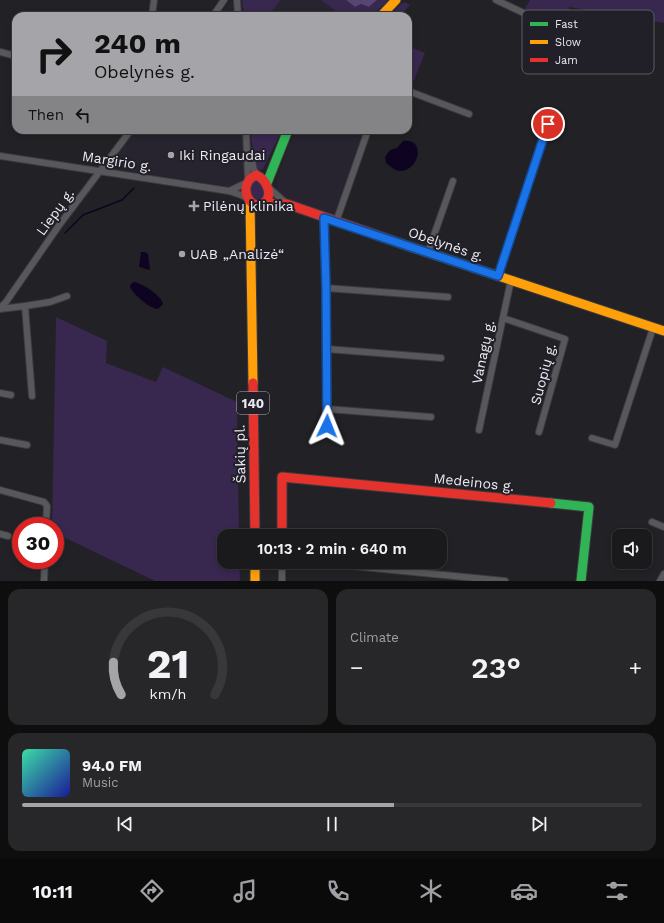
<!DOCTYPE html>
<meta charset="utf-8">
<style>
body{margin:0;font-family:"Work Sans",sans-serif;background:#272629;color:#f1f3f6;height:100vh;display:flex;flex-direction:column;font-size:15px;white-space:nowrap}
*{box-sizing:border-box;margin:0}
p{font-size:13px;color:#9fa0a3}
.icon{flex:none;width:22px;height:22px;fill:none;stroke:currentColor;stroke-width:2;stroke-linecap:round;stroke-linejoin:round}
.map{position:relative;height:581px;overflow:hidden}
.details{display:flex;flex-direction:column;gap:8px;padding:8px;background:#0e0e0f;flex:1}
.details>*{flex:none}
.top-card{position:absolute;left:12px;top:12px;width:400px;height:122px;border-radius:12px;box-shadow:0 2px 6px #0003,0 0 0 1px #38383b;background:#a5a4a8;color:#111;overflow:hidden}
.controls{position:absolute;left:612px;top:529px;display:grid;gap:8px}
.controls a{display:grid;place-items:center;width:40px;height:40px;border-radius:8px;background:#1a191c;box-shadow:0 2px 6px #0003,0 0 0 1px #38383b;font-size:20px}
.speed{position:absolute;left:12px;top:517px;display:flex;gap:8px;font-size:20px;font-weight:700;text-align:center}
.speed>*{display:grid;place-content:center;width:52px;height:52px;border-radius:50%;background:#1a191c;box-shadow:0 2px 6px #0003,0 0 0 1px #38383b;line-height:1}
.speed .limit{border:6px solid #d22;background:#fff;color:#111}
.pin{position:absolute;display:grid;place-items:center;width:34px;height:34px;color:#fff;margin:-17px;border:2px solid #fff;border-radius:50%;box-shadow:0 1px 4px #0007}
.me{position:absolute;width:44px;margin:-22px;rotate:2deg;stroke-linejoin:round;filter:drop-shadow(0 0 3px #0008)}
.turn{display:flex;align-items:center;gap:14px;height:84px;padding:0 16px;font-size:18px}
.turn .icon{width:52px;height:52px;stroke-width:2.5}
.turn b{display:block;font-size:28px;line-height:34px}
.then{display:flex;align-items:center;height:38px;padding:0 16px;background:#0003;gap:8px;font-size:15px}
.big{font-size:30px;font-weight:600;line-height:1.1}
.details .tile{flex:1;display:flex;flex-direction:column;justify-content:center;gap:6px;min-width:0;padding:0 14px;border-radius:12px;background:#272629}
.details .dial{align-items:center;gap:0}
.dial svg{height:104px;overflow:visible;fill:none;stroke:#38383b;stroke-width:7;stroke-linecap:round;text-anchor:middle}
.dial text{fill:#f1f3f6;stroke:none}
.song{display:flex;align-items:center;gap:12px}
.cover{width:48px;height:48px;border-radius:6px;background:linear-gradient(135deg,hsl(160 70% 55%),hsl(240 70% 35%))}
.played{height:4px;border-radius:2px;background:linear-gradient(90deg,#a5a4a8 60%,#38383b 60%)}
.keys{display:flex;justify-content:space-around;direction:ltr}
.heat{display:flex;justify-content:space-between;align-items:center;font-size:22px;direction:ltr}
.details .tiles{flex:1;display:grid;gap:8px;grid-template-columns:1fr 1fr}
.tile:last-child{grid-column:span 2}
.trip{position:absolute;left:217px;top:529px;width:230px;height:40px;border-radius:12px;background:#1a191c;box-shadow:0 2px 6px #0003,0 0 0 1px #38383b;font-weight:600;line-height:40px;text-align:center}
.dock{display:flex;height:64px;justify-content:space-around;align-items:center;background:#0a0a0b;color:#9fa0a3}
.dock .icon{width:28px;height:28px}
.dock .current{color:#a5a4a8}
.dock b{font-size:18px;color:#f1f3f6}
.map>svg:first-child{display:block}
</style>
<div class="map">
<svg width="664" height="581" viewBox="0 0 664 581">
<rect width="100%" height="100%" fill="#222125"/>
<path fill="#27242f" d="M 281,0 L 321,0 L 342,16 L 268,16 Z
M 230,2 L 234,2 L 235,16 L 219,16 Z
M 136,130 L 242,130 L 245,176 L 242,183 L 232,187 L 122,170 L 117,167 L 115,162 L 116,156 Z
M 297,130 L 371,130 L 338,227 L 277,208 L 277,180 L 289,145 Z"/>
<path fill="#38274f" d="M 242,0 L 281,0 L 268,16 L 244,16 Z
M 321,0 L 346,0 L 355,7 L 361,4 L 369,7 L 377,0 L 389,0 L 371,16 L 342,16 Z
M 530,0 L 664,0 L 664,23 L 569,7 L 568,29 L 524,10 Z
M 405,2 L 410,5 L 400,16 L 390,16 L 402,3 Z
M 408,46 L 425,53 L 412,85 L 408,88 Z
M 254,130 L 258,130 L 266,135 L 270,130 L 282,130 L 263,169 L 260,170 L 256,169 L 251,137 Z
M 255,179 L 262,183 L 264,196 L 258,202 L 252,198 L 251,184 Z
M 56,317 L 107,341 L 106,363 L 156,382 L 163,367 L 237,402 L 239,536 L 224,536 L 224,562 L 239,562 L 240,581 L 155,581 L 55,533 L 55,526 L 52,526 Z"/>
<path fill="#574673" d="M 346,0 L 377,0 L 369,7 L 361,4 L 355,7 Z"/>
<path fill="#0f0322" d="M 403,141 C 426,137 420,171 400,171 C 395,171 390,166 386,163 L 385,157 L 390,150 L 397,148 Z
M 141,252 L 145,252 L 148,254 L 150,270 L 139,267 Z
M 134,282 C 142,283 162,296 163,304 L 158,309 C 150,309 133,294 130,287 L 131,284 Z"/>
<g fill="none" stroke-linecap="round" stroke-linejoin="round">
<path stroke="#0f0322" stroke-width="1.5" d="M 65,233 L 83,215 L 122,200 L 134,188"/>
<defs>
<path id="street" d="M 237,0 L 238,16
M 496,0 L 543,22
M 152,16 L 154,0
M 213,16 L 224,0
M 0,52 L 16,56
M 408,92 L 411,92 L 469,114
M 246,130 L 248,180
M 250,151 L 254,170 L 258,175
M 0,156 L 229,191 L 241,195 L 247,198
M 268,187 L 287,204
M 229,191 L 246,183
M 324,218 L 326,288 L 327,426
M 336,222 L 368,130
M 428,252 L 453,181
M 498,276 L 548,123
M 326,288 L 448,297
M 25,306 L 50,302 L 67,296
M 0,308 L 6,302 L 60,224 L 131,130
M 0,309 L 25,306 L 32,396
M 503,318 L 565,339 L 539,432
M 327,349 L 441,358
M 0,393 L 11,395
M 327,409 L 431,417
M 479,430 L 511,280
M 592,438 L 615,445 L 653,328
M 0,440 L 27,445
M 0,490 L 44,502 L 47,506 L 46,526
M 652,522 L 664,527
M 0,534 L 8,536
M 311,562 L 505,581
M 44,581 L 45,560
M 282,581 L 282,562
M 660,581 L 664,574"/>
<path id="fast" d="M 267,183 L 288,130
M 551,503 L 589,507 L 581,581"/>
<path id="slow" d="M 381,16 L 396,0
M 250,202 L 253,383
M 411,247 L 664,331
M 255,562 L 255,581"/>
<path id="jam" d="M 256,175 C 266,179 274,195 264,203 C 250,213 236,184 256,175 Z
M 264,203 L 287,204 L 411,247
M 253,383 L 255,536
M 282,536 L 282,477 L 551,503"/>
</defs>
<use href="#street" stroke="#3c3b3f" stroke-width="8"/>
<use href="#fast" stroke="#3c3b3f" stroke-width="11"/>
<use href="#slow" stroke="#3c3b3f" stroke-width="11"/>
<use href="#jam" stroke="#3c3b3f" stroke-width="11"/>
<use href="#street" stroke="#58575b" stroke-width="6"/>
<use href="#fast" stroke="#30b455" stroke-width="9"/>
<use href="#slow" stroke="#ff9f0a" stroke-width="9"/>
<use href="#jam" stroke="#e5322d" stroke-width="9"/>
</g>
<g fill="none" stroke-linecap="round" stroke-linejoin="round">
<defs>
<path id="route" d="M 327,426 L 326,288 L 324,218 L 498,276 L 548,124"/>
</defs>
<use href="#route" stroke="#114b97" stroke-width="10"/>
<use href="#route" stroke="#1a73e8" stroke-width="7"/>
</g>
<g fill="#a5a4a8" stroke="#211f27" stroke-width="1.5">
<circle cx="171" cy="155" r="4"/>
<path d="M192 200h4v4h4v4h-4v4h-4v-4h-4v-4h4z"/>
<circle cx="182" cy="254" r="4"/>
</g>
<g text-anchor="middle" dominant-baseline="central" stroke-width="4" stroke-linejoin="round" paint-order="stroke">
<rect fill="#211f27" stroke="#aeadb3" stroke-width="1" x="237" y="392" width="32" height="22" rx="3"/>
<g font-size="13" font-weight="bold" fill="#ebeaef">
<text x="253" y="403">140</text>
</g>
<g font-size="14" fill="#ebeaef" stroke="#211f27" text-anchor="start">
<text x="179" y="155">Iki Ringaudai</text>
<text x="203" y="206">Pilėnų klinika</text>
<text x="190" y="254">UAB „Analizė“</text>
</g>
<g font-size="14" fill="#ebeaef" stroke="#211f27">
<text transform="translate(117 161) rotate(9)">Margirio g.</text>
<text transform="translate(55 212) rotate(-54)">Liepų g.</text>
<text transform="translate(446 244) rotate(19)">Obelynės g.</text>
<text transform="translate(483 352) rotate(-78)">Vanagų g.</text>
<text transform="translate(543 374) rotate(-75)">Suopių g.</text>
<text transform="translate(240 454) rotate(-91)">Šakių pl.</text>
<text transform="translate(474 482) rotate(6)">Medeinos g.</text>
</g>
</g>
<rect x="522" y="10" width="132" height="64" rx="6" fill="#211f27" stroke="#5e5c63" stroke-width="1"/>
<rect x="530" y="22" width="18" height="4" fill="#30b455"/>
<rect x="530" y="40" width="18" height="4" fill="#ff9f0a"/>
<rect x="530" y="58" width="18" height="4" fill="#e5322d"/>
<g font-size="11" fill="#ebeaef">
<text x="555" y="28">Fast</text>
<text x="555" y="46">Slow</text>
<text x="555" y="64">Jam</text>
</g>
</svg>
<div class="controls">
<a><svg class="icon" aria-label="sound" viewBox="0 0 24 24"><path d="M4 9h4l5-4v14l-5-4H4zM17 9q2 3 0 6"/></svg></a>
</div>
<div class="speed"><div class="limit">30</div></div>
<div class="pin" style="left:548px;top:124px;background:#d93025"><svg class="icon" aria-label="arrive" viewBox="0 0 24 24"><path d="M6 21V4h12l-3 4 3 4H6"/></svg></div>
<svg class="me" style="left:327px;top:426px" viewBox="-20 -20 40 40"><path d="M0-17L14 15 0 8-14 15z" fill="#1a73e8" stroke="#fff" stroke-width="4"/></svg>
<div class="trip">10:13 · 2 min · 640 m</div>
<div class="top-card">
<div class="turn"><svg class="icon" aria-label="right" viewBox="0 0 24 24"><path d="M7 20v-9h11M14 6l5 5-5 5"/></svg><div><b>240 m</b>Obelynės g.</div></div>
<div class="then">Then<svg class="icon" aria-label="left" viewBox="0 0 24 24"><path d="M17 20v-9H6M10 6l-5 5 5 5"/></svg></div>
</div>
</div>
<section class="details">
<div class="tiles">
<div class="tile dial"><svg viewBox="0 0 100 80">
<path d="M14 69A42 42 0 1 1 86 69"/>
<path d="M14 69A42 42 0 0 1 8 44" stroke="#a5a4a8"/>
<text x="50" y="56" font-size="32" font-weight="700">21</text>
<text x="50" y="72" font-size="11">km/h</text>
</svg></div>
<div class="tile"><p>Climate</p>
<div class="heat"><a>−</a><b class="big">23°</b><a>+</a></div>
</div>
<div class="tile">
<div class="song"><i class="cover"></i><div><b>94.0 FM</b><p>Music</p></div></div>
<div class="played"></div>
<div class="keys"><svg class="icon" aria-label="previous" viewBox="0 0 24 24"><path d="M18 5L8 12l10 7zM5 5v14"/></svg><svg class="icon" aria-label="pause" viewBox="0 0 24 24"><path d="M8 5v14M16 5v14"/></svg><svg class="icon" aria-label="next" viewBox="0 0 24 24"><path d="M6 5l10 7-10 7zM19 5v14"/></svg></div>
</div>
</div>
</section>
<nav class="dock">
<b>10:11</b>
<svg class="icon current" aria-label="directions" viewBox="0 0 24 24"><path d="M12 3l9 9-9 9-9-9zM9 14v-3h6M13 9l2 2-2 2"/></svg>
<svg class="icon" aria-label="music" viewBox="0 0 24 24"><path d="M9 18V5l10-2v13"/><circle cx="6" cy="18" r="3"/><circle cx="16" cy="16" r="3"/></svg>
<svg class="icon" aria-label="phone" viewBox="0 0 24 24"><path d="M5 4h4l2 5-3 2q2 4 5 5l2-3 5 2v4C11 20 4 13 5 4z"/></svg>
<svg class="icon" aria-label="climate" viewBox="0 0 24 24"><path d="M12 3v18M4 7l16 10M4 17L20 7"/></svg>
<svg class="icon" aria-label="car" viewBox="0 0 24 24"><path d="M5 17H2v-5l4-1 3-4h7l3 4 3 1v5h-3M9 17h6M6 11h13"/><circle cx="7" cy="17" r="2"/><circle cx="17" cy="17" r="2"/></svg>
<svg class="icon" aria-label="filters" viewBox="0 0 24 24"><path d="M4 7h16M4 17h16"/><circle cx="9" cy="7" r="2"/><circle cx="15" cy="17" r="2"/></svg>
</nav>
